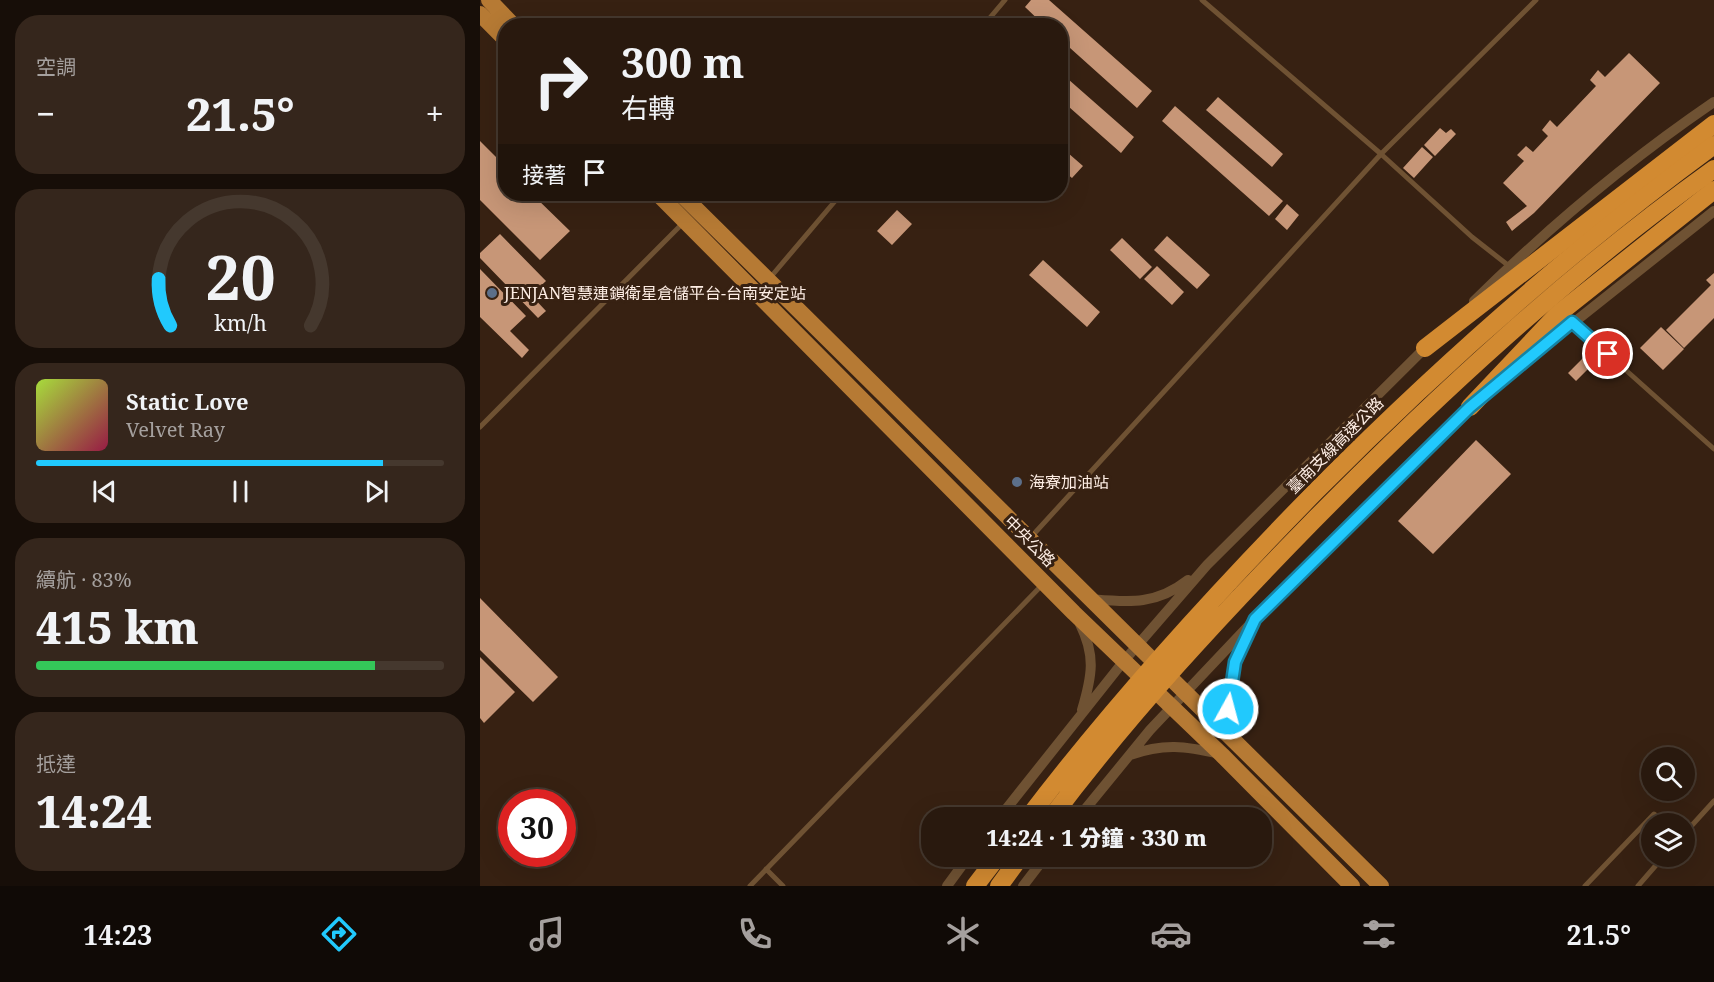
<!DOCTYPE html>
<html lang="zh-TW">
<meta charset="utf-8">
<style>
body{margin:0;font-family:"Noto Serif","Noto Sans TC",serif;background:#35261c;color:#f1f3f6;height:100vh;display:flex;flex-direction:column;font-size:22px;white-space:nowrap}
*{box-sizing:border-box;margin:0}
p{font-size:20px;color:#a5a09e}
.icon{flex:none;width:33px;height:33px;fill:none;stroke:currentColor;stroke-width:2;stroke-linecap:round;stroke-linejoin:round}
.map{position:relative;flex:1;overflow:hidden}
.sheet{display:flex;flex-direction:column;gap:15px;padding:15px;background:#170e08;width:480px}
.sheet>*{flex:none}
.top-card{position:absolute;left:18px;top:18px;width:570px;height:183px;border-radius:24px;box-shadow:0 6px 24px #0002,0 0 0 2px #45382e;background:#29190e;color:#f1f3f6;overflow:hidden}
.buttons{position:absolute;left:1161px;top:747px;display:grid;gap:12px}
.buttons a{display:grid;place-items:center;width:54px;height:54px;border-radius:50%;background:#29190e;box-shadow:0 6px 24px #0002,0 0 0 2px #45382e;font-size:30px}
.speed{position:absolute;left:18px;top:789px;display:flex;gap:12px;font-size:30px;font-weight:700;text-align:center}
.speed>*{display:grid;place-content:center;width:78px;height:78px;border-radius:50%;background:#29190e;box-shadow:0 6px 24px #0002,0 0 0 2px #45382e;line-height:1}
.speed .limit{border:9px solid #d22;background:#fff;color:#111}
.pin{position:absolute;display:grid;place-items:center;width:51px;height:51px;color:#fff;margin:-26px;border:3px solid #fff;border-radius:50%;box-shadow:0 2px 6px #0007}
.me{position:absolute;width:66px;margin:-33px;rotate:7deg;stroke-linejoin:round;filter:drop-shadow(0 0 4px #0008)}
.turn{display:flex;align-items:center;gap:21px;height:126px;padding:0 24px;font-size:27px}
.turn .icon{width:78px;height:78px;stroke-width:2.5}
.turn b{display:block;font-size:42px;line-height:51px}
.then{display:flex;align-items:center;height:57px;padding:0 24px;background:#0003;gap:12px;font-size:22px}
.big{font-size:45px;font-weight:800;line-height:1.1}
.sheet .card{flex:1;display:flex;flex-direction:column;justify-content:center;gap:9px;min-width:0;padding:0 21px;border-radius:24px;background:#35261c}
.sheet .dial{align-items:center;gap:0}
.dial svg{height:156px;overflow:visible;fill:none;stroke:#45382e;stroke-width:7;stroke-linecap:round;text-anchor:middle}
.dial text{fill:#f1f3f6;stroke:none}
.song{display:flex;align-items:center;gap:18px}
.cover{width:72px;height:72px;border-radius:9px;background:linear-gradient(135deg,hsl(80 70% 55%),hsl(340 70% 35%))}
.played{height:6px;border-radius:3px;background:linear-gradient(90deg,#21c9fd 85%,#45382e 85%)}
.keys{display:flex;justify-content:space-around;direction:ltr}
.heat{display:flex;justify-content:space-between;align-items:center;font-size:33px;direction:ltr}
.charge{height:9px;border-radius:4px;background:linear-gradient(90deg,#34c759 83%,#45382e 0)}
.trip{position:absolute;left:441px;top:807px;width:351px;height:60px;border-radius:24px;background:#29190e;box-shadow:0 6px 24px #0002,0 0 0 2px #45382e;font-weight:800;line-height:60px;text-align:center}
.tab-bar{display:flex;height:96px;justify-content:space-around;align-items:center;background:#100a06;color:#a5a09e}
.tab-bar .icon{width:42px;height:42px}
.tab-bar .on{color:#21c9fd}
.tab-bar b{font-size:27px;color:#f1f3f6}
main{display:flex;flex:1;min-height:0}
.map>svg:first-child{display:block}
</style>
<main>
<section class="sheet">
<div class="card"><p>空調</p>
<div class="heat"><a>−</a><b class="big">21.5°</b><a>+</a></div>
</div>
<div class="card dial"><svg viewBox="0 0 100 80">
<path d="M14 69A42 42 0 1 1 86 69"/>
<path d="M14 69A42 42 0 0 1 8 45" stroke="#21c9fd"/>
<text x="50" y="56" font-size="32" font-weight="700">20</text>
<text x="50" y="72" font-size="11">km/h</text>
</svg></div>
<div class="card">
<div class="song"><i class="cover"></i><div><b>Static Love</b><p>Velvet Ray</p></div></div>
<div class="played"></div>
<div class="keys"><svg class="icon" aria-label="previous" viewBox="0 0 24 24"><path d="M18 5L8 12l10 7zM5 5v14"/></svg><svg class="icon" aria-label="pause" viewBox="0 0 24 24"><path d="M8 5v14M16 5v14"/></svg><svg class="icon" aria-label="next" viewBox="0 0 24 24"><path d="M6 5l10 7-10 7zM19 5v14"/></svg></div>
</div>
<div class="card"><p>續航 · 83%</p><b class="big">415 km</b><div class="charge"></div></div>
<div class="card"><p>抵達</p><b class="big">14:24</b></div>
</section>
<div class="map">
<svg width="1234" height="886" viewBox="0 0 1234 886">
<rect width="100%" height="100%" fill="#372112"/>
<path fill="#c79677" d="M 551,0 L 569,0 L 672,91 L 657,108 L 580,39 L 580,26 L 565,26 L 545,7 Z
M 1149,53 L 1180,83 L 1054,213 L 1032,231 L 1026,222 L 1047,206 L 1023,183 L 1044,161 L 1037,155 L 1046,146 L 1053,152 L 1068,136 L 1062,130 L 1070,120 L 1077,127 L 1116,86 L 1110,80 L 1118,70 L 1125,77 Z
M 580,72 L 654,137 L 641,153 L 580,99 Z
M 738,97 L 803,154 L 792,167 L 726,110 Z
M 695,106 L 803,201 L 789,216 L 682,121 Z
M 960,128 L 966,133 L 971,129 L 976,134 L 955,156 L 944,145 Z
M 0,141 L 26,167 L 26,194 L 52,194 L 90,231 L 60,260 L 0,200 Z
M 580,146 L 603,166 L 592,178 L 580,168 Z
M 942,147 L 953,157 L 934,178 L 923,168 Z
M 807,204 L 819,215 L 807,230 L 795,219 Z
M 417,210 L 432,224 L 412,245 L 397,231 Z
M 20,234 L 66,281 L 51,295 L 66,311 L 58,318 L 0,258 L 0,253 Z
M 687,236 L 730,275 L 717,289 L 674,250 Z
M 642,238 L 672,267 L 660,279 L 630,250 Z
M 563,260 L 620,312 L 607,327 L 549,275 Z
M 677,266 L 704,292 L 692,305 L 664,279 Z
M 0,269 L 46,316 L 30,331 L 49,350 L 42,358 L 0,317 Z
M 1234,273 L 1234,318 L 1204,348 L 1186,330 L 1231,285 L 1226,280 Z
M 1181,327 L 1204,349 L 1183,370 L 1160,348 Z
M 1103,358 L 1111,366 L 1096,381 L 1088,373 Z
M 996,440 L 1031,474 L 953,554 L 918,521 Z
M 0,598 L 78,677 L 53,702 L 0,650 Z
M 0,657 L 35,692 L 4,723 L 0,718 Z"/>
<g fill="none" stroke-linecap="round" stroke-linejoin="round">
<path stroke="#6f5233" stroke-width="5" d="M 722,0 L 901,154 L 992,237 L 1029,266
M 503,26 L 525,0
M 289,279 L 361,194
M 1092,322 L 1234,449
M 0,427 L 203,223
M 552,536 L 901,154 L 1056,0
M 1204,834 L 1234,801
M 286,869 L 303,886
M 270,886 L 563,584
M 1105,886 L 1174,814 L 1186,824
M 1158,886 L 1184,856"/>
<path stroke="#6f5233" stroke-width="10" d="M 994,301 C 1067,229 1149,160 1234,102
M 1038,367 L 1234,211
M 609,599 C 647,602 675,606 708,580
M 600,624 C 616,656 612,676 602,710
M 755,741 C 744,694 749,674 770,630
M 650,755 C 684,743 705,746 740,754
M 519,818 L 643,662 L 727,565 L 948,345
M 598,818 L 670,730 L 775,619 L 993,404
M 467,886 L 489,856
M 543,886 L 566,856"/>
<path stroke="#b67a34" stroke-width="16" d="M 9,0 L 34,26
M 0,14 L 26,40
M 178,194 L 594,613 L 742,755 L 872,886
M 201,194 L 901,886"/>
<path stroke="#d28a31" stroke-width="18" d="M 945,348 L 1234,124
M 990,407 L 1078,314 L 1234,190
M 495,886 L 518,856
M 519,886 L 541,856"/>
<path stroke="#d28a31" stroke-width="18" d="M 548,818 C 636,702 734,595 836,491 C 960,366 1092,249 1234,145
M 571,818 C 650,713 739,617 831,523 C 956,396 1089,273 1234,169"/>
</g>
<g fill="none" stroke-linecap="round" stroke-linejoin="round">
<defs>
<path id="route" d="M 748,709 L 755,662 L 775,619 L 990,407 L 1092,322 L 1128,354"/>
</defs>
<use href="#route" stroke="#1583a4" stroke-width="15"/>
<use href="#route" stroke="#21c9fd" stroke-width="10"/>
</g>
<g fill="#5c6f8a" stroke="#372112" stroke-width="2">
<circle cx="12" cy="293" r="6"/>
<circle cx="537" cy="482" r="6"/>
</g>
<g text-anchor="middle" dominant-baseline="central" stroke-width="6" stroke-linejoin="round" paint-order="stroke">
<g font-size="16" fill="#fdede4" stroke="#372112" text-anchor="start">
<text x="24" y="293">JENJAN智慧連鎖衛星倉儲平台-台南安定站</text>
<text x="549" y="482">海寮加油站</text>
</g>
<g font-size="16" fill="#fdede4" stroke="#372112">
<text transform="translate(855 445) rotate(-45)">臺南支線高速公路</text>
<text transform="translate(550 541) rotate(45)">中央公路</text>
</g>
</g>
</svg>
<div class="buttons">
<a><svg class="icon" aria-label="search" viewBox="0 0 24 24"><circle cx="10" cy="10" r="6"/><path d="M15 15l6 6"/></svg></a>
<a><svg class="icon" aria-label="layers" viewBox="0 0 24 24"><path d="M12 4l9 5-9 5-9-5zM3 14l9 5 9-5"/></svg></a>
</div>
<div class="speed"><div class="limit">30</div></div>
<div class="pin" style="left:1128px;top:354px;background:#d93025"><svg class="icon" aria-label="arrive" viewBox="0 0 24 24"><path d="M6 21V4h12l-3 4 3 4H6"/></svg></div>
<svg class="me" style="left:748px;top:709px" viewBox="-20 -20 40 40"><circle r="17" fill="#21c9fd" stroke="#fff" stroke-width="3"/><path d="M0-11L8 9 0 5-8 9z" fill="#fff"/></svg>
<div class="trip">14:24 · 1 分鐘 · 330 m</div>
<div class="top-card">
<div class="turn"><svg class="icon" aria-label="right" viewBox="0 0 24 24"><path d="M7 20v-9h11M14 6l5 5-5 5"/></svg><div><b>300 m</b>右轉</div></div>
<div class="then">接著<svg class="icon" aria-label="arrive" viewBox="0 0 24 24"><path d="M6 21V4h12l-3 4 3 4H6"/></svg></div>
</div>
</div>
</main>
<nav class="tab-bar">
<b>14:23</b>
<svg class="icon on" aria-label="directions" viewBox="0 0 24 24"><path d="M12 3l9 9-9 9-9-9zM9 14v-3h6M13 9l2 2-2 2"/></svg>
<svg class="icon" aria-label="music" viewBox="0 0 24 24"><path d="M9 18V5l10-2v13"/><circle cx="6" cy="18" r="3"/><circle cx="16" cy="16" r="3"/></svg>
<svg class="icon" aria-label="phone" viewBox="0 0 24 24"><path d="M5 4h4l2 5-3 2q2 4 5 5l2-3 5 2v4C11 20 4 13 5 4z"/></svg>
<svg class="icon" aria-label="climate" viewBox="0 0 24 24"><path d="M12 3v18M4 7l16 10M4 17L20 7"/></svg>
<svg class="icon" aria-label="car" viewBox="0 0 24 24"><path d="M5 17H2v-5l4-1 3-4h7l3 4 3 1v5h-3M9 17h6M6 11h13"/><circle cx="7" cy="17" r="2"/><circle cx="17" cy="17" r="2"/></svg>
<svg class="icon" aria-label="filters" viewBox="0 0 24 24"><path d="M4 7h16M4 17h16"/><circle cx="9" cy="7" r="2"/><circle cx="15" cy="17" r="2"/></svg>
<b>21.5°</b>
</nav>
